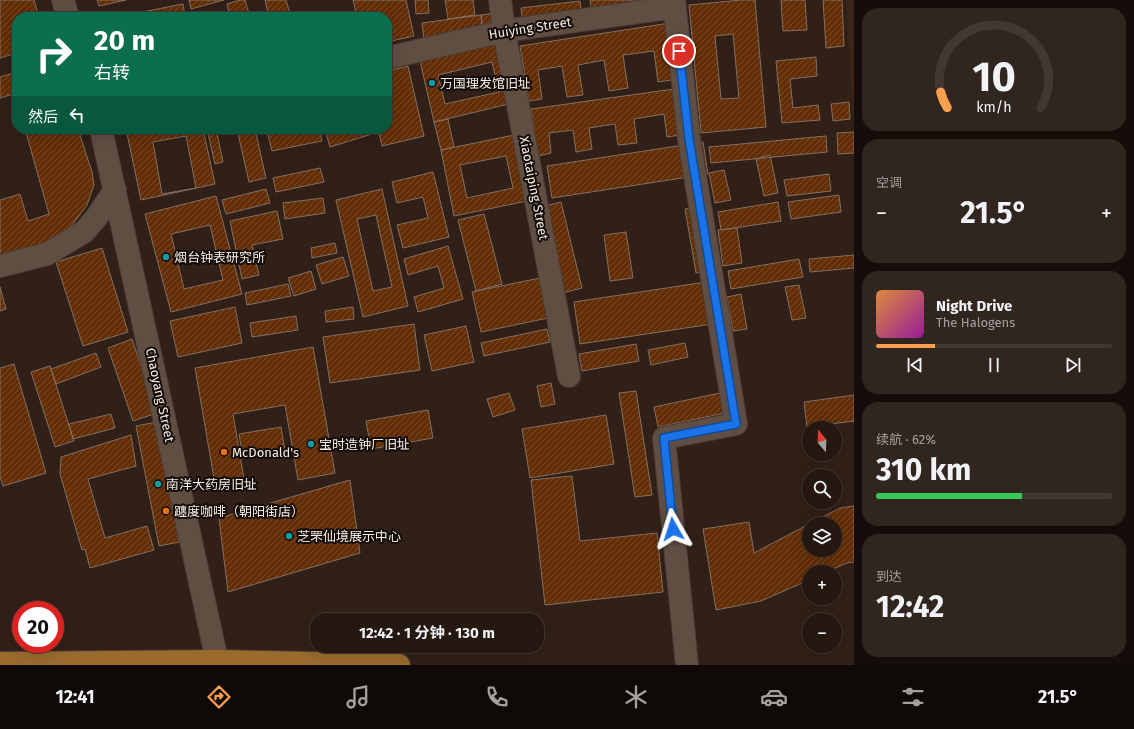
<!DOCTYPE html>
<html lang="zh">
<meta charset="utf-8">
<style>
body{margin:0;font-family:"Fira Sans","Noto Sans SC",sans-serif;background:#31251f;color:#f1f3f6;height:100vh;display:flex;flex-direction:column;font-size:15px;white-space:nowrap}
*{box-sizing:border-box;margin:0}
p{font-size:13px;color:#a3a09f}
.icon{flex:none;width:22px;height:22px;fill:none;stroke:currentColor;stroke-width:2;stroke-linecap:round;stroke-linejoin:round}
.map{position:relative;flex:1;overflow:hidden}
.side{display:flex;flex-direction:column;gap:8px;padding:8px;background:#140d09;width:280px}
.side>*{flex:none}
.guide{position:absolute;left:12px;top:12px;width:380px;height:122px;border-radius:16px;box-shadow:0 4px 16px #0002,0 0 0 1px #423731;background:#0b6e4f;color:#fff;overflow:hidden}
.needle{width:26px;rotate:341deg}
.controls{position:absolute;left:802px;top:421px;display:grid;gap:8px}
.controls a{display:grid;place-items:center;width:40px;height:40px;border-radius:50%;background:#251811;box-shadow:0 4px 16px #0002,0 0 0 1px #423731;font-size:20px}
.speed{position:absolute;left:12px;top:601px;display:flex;gap:8px;font-size:20px;font-weight:700;text-align:center}
.speed>*{display:grid;place-content:center;width:52px;height:52px;border-radius:50%;background:#251811;box-shadow:0 4px 16px #0002,0 0 0 1px #423731;line-height:1}
.speed .limit{border:6px solid #d22;background:#fff;color:#111}
.pin{position:absolute;display:grid;place-items:center;width:34px;height:34px;color:#fff;margin:-17px;border:2px solid #fff;border-radius:50%;box-shadow:0 1px 4px #0007}
.me{position:absolute;width:44px;margin:-22px;rotate:354deg;stroke-linejoin:round;filter:drop-shadow(0 0 3px #0008)}
.turn{display:flex;align-items:center;gap:14px;height:84px;padding:0 16px;font-size:18px}
.turn .icon{width:52px;height:52px;stroke-width:2.5}
.turn b{display:block;font-size:28px;line-height:34px}
.then{display:flex;align-items:center;height:38px;padding:0 16px;background:#0003;gap:8px;font-size:15px}
.big{font-size:30px;font-weight:700;line-height:1.1}
.side .card{flex:1;display:flex;flex-direction:column;justify-content:center;gap:6px;min-width:0;padding:0 14px;border-radius:16px;background:#31251f}
.side .dial{align-items:center;gap:0}
.dial svg{height:104px;overflow:visible;fill:none;stroke:#423731;stroke-width:7;stroke-linecap:round;text-anchor:middle}
.dial text{fill:#f1f3f6;stroke:none}
.song{display:flex;align-items:center;gap:12px}
.cover{width:48px;height:48px;border-radius:6px;background:linear-gradient(135deg,hsl(30 70% 55%),hsl(300 70% 35%))}
.played{height:4px;border-radius:2px;background:linear-gradient(90deg,#fa9f4f 25%,#423731 25%)}
.keys{display:flex;justify-content:space-around;direction:ltr}
.heat{display:flex;justify-content:space-between;align-items:center;font-size:22px;direction:ltr}
.charge{height:6px;border-radius:3px;background:linear-gradient(90deg,#34c759 62%,#423731 0)}
.trip{position:absolute;left:310px;top:613px;width:234px;height:40px;border-radius:16px;background:#251811;box-shadow:0 4px 16px #0002,0 0 0 1px #423731;font-weight:700;line-height:40px;text-align:center}
.menu{display:flex;height:64px;justify-content:space-around;align-items:center;background:#0f0a07;color:#a3a09f}
.menu .icon{width:28px;height:28px}
.menu .on{color:#fa9f4f}
.menu b{font-size:18px;color:#f1f3f6}
main{display:flex;flex:1;min-height:0}
.map>svg:first-child{display:block}
</style>
<main>
<div class="map">
<svg width="854" height="665" viewBox="0 0 854 665">
<defs>
<pattern id="building-hatch" width="6" height="6" patternUnits="userSpaceOnUse"><rect width="6" height="6" fill="#632d05"/><path d="M-1 1l2-2M0 6l6-6M5 7l2-2" fill="none" stroke="#7a4c29"/></pattern>
</defs>
<rect width="100%" height="100%" fill="#312017"/>
<path fill="#3c2518" d="M 846,0 L 854,0 L 854,126 Z"/>
<path fill="url(#building-hatch)" stroke="#836f64" fill-rule="evenodd" d="M 0,0 L 34,0 L 39,17 L 17,17 L 17,53 L 0,58 Z
M 97,0 L 126,0 L 99,6 Z
M 189,0 L 224,0 L 191,9 Z
M 240,0 L 245,0 L 250,17 L 230,17 L 227,4 Z
M 265,0 L 286,0 L 291,17 L 269,17 Z
M 353,0 L 406,0 L 414,36 L 387,42 L 387,17 L 357,17 Z
M 415,0 L 428,0 L 429,13 L 416,14 Z
M 445,0 L 473,0 L 475,15 L 448,19 Z
M 590,0 L 659,0 L 592,14 Z
M 741,0 L 755,0 L 766,127 L 701,133 L 689,5 ZM 733,34 L 739,98 L 721,99 L 715,36 Z
M 781,0 L 805,0 L 807,30 L 783,31 Z
M 823,0 L 842,0 L 844,46 L 826,48 Z
M 580,1 L 582,17 L 523,24 L 521,8 Z
M 183,4 L 185,17 L 116,17 Z
M 508,11 L 483,31 L 481,15 Z
M 481,15 L 483,32 L 424,40 L 422,23 Z
M 670,23 L 678,79 L 658,82 L 654,51 L 623,55 L 628,88 L 609,91 L 604,60 L 578,65 L 583,95 L 567,97 L 562,66 L 538,70 L 542,99 L 529,101 L 520,46 Z
M 498,42 L 513,103 L 434,122 L 420,61 ZM 492,62 L 499,92 L 445,104 L 438,75 Z
M 816,57 L 817,76 L 790,79 L 793,108 L 818,105 L 820,120 L 782,123 L 776,61 Z
M 408,66 L 424,136 L 382,146 L 378,129 L 387,129 L 387,71 Z
M 17,72 L 17,93 L 0,98 L 0,77 Z
M 681,88 L 687,134 L 667,137 L 664,114 L 634,119 L 637,143 L 618,145 L 615,124 L 589,128 L 592,149 L 576,152 L 573,130 L 549,133 L 551,153 L 538,156 L 531,109 Z
M 849,102 L 850,119 L 833,121 L 831,104 Z
M 448,119 L 454,147 L 441,150 L 434,122 Z
M 25,129 L 78,129 L 92,172 L 94,185 L 87,205 L 63,237 L 0,262 L 0,200 L 20,194 L 28,221 L 49,214 Z
M 126,129 L 203,129 L 215,184 L 141,200 ZM 186,136 L 196,188 L 162,194 L 153,142 Z
M 207,129 L 234,129 L 217,133 L 223,162 L 215,164 Z
M 237,129 L 255,129 L 266,178 L 249,182 Z
M 294,129 L 295,134 L 319,129 L 322,141 L 272,151 L 268,135 Z
M 339,129 L 367,129 L 369,135 L 330,147 L 326,133 Z
M 854,132 L 854,153 L 838,154 L 837,133 Z
M 519,134 L 532,200 L 454,216 L 441,150 ZM 506,156 L 513,188 L 467,198 L 460,165 Z
M 826,136 L 827,152 L 711,163 L 709,147 Z
M 703,142 L 708,174 L 552,198 L 547,166 Z
M 770,155 L 778,193 L 764,196 L 756,159 Z
M 320,168 L 324,182 L 276,192 L 273,178 Z
M 724,170 L 731,200 L 715,203 L 709,173 Z
M 433,172 L 449,237 L 403,248 L 397,225 L 428,218 L 423,197 L 397,203 L 392,182 Z
M 829,174 L 831,191 L 787,196 L 784,180 Z
M 266,189 L 270,203 L 226,214 L 222,200 Z
M 382,189 L 408,306 L 363,317 L 336,200 ZM 376,215 L 392,287 L 373,291 L 357,219 Z
M 839,195 L 841,212 L 791,219 L 788,202 Z
M 216,196 L 242,294 L 171,312 L 145,214 ZM 210,225 L 223,280 L 184,289 L 171,234 Z
M 323,198 L 325,213 L 285,219 L 283,203 Z
M 561,202 L 582,288 L 551,296 L 529,210 Z
M 778,202 L 781,221 L 721,230 L 718,212 Z
M 698,207 L 709,271 L 696,273 L 685,209 Z
M 277,211 L 283,239 L 252,245 L 259,275 L 242,279 L 230,221 Z
M 484,214 L 502,284 L 476,291 L 458,220 Z
M 737,228 L 742,263 L 723,266 L 718,230 Z
M 626,232 L 633,278 L 610,281 L 604,235 Z
M 335,243 L 337,253 L 312,258 L 311,248 Z
M 448,246 L 463,299 L 418,312 L 414,297 L 444,288 L 438,266 L 408,275 L 404,259 Z
M 102,248 L 128,332 L 83,346 L 56,262 Z
M 854,255 L 854,268 L 810,272 L 809,259 Z
M 343,257 L 349,276 L 322,284 L 316,265 Z
M 799,259 L 803,277 L 731,289 L 728,271 Z
M 311,271 L 316,289 L 294,296 L 288,278 Z
M 540,278 L 548,318 L 481,332 L 472,292 Z
M 706,282 L 712,324 L 580,344 L 574,302 Z
M 288,284 L 291,296 L 247,305 L 245,293 Z
M 799,285 L 806,318 L 792,320 L 785,287 Z
M 0,287 L 6,309 L 0,311 Z
M 741,294 L 747,329 L 733,331 L 727,297 Z
M 235,307 L 242,343 L 178,357 L 170,321 Z
M 353,307 L 354,319 L 326,322 L 325,311 Z
M 296,316 L 298,330 L 252,337 L 250,323 Z
M 414,324 L 420,370 L 330,383 L 323,337 Z
M 466,326 L 474,362 L 432,371 L 424,335 Z
M 547,329 L 550,342 L 484,356 L 481,343 Z
M 132,339 L 157,413 L 133,421 L 108,348 Z
M 685,343 L 688,357 L 651,365 L 648,350 Z
M 636,344 L 639,361 L 582,371 L 579,354 Z
M 313,347 L 335,473 L 298,480 L 285,405 L 233,414 L 244,479 L 215,484 L 195,368 Z
M 96,353 L 101,367 L 56,384 L 51,369 Z
M 14,364 L 46,473 L 3,486 L 0,476 L 0,368 Z
M 50,366 L 74,441 L 55,447 L 31,372 Z
M 551,383 L 555,404 L 541,407 L 537,386 Z
M 636,391 L 652,495 L 635,497 L 619,393 Z
M 509,393 L 515,410 L 493,417 L 487,399 Z
M 720,393 L 725,413 L 658,427 L 654,407 Z
M 854,395 L 854,421 L 807,427 L 804,402 Z
M 428,410 L 433,438 L 371,449 L 366,421 Z
M 111,414 L 115,428 L 73,439 L 69,424 Z
M 606,415 L 614,464 L 530,478 L 522,429 Z
M 157,422 L 179,542 L 159,546 L 136,426 Z
M 281,427 L 285,451 L 243,458 L 239,434 Z
M 131,435 L 136,466 L 88,479 L 105,538 L 147,526 L 154,550 L 90,568 L 85,549 L 82,550 L 60,474 L 61,457 Z
M 572,476 L 580,541 L 657,533 L 663,592 L 545,605 L 531,480 Z
M 350,480 L 360,553 L 228,592 L 219,518 Z
M 854,506 L 854,562 L 847,563 L 826,572 L 809,572 L 809,580 L 761,601 L 716,610 L 703,529 L 749,522 L 754,553 L 809,524 L 809,550 L 835,550 L 835,524 L 809,524 L 840,508 Z"/>
<g fill="none" stroke-linecap="round" stroke-linejoin="round">
<defs>
<path id="minor" d="M 63,0 L 68,17
M 500,0 L 504,31 L 569,376
M 674,0 L 689,139 L 736,424 L 664,438 L 687,665
M 387,58 L 504,31 L 675,7
M 101,129 L 218,665
M 0,266 L 47,254 L 84,232 L 96,218 L 115,190"/>
<path id="major" d="M 0,663 L 218,661 L 399,665"/>
</defs>
<use href="#minor" stroke="#493c35" stroke-width="24"/>
<use href="#major" stroke="#493c35" stroke-width="24"/>
<use href="#minor" stroke="#614e43" stroke-width="22"/>
<use href="#major" stroke="#9a6b2d" stroke-width="22"/>
</g>
<g fill="none" stroke-linecap="round" stroke-linejoin="round">
<defs>
<path id="route" d="M 673,529 L 664,438 L 736,424 L 689,139 L 679,51"/>
</defs>
<use href="#route" stroke="#114b97" stroke-width="10"/>
<use href="#route" stroke="#1a73e8" stroke-width="7"/>
</g>
<g fill="#0f9aa8" stroke="#130c08" stroke-width="1.5">
<circle cx="432" cy="83" r="4"/>
<circle cx="166" cy="257" r="4"/>
<circle cx="311" cy="444" r="4"/>
<circle cx="158" cy="484" r="4"/>
<circle cx="289" cy="536" r="4"/>
</g>
<g fill="#e8710a" stroke="#130c08" stroke-width="1.5">
<circle cx="224" cy="452" r="4"/>
<circle cx="166" cy="511" r="4"/>
</g>
<g text-anchor="middle" dominant-baseline="central" stroke-width="4" stroke-linejoin="round" paint-order="stroke">
<g font-size="13" fill="#f8ece6" stroke="#130c08">
<text transform="translate(530 28) rotate(-9)">Huiying Street</text>
<text transform="translate(534 188) rotate(79)">Xiaotaiping Street</text>
<text transform="translate(160 395) rotate(78)">Chaoyang Street</text>
</g>
<g font-size="13" fill="#f8ece6" stroke="#130c08" text-anchor="start">
<text x="440" y="83">万国理发馆旧址</text>
<text x="174" y="257">烟台钟表研究所</text>
<text x="319" y="444">宝时造钟厂旧址</text>
<text x="232" y="452">McDonald's</text>
<text x="166" y="484">南洋大药房旧址</text>
<text x="174" y="511">躔度咖啡（朝阳街店）</text>
<text x="297" y="536">芝罘仙境展示中心</text>
</g>
</g>
</svg>
<div class="controls">
<a><svg class="needle" viewBox="-14 -14 28 28"><path d="M0-13l5 13h-10z" fill="#e53935"/><path d="M0 13l5-13h-10z" fill="#a3a09f"/></svg></a>
<a><svg class="icon" aria-label="search" viewBox="0 0 24 24"><circle cx="10" cy="10" r="6"/><path d="M15 15l6 6"/></svg></a>
<a><svg class="icon" aria-label="layers" viewBox="0 0 24 24"><path d="M12 4l9 5-9 5-9-5zM3 14l9 5 9-5"/></svg></a>
<a>+</a>
<a>−</a>
</div>
<div class="speed"><div class="limit">20</div></div>
<div class="pin" style="left:679px;top:51px;background:#d93025"><svg class="icon" aria-label="arrive" viewBox="0 0 24 24"><path d="M6 21V4h12l-3 4 3 4H6"/></svg></div>
<svg class="me" style="left:673px;top:529px" viewBox="-20 -20 40 40"><path d="M0-17L14 15 0 8-14 15z" fill="#1a73e8" stroke="#fff" stroke-width="4"/></svg>
<div class="trip">12:42 · 1 分钟 · 130 m</div>
<div class="guide">
<div class="turn"><svg class="icon" aria-label="right" viewBox="0 0 24 24"><path d="M7 20v-9h11M14 6l5 5-5 5"/></svg><div><b>20 m</b>右转</div></div>
<div class="then">然后<svg class="icon" aria-label="left" viewBox="0 0 24 24"><path d="M17 20v-9H6M10 6l-5 5 5 5"/></svg></div>
</div>
</div>
<section class="side">
<div class="card dial"><svg viewBox="0 0 100 80">
<path d="M14 69A42 42 0 1 1 86 69"/>
<path d="M14 69A42 42 0 0 1 9 57" stroke="#fa9f4f"/>
<text x="50" y="56" font-size="32" font-weight="700">10</text>
<text x="50" y="72" font-size="11">km/h</text>
</svg></div>
<div class="card"><p>空调</p>
<div class="heat"><a>−</a><b class="big">21.5°</b><a>+</a></div>
</div>
<div class="card">
<div class="song"><i class="cover"></i><div><b>Night Drive</b><p>The Halogens</p></div></div>
<div class="played"></div>
<div class="keys"><svg class="icon" aria-label="previous" viewBox="0 0 24 24"><path d="M18 5L8 12l10 7zM5 5v14"/></svg><svg class="icon" aria-label="pause" viewBox="0 0 24 24"><path d="M8 5v14M16 5v14"/></svg><svg class="icon" aria-label="next" viewBox="0 0 24 24"><path d="M6 5l10 7-10 7zM19 5v14"/></svg></div>
</div>
<div class="card"><p>续航 · 62%</p><b class="big">310 km</b><div class="charge"></div></div>
<div class="card"><p>到达</p><b class="big">12:42</b></div>
</section>
</main>
<nav class="menu">
<b>12:41</b>
<svg class="icon on" aria-label="directions" viewBox="0 0 24 24"><path d="M12 3l9 9-9 9-9-9zM9 14v-3h6M13 9l2 2-2 2"/></svg>
<svg class="icon" aria-label="music" viewBox="0 0 24 24"><path d="M9 18V5l10-2v13"/><circle cx="6" cy="18" r="3"/><circle cx="16" cy="16" r="3"/></svg>
<svg class="icon" aria-label="phone" viewBox="0 0 24 24"><path d="M5 4h4l2 5-3 2q2 4 5 5l2-3 5 2v4C11 20 4 13 5 4z"/></svg>
<svg class="icon" aria-label="climate" viewBox="0 0 24 24"><path d="M12 3v18M4 7l16 10M4 17L20 7"/></svg>
<svg class="icon" aria-label="car" viewBox="0 0 24 24"><path d="M5 17H2v-5l4-1 3-4h7l3 4 3 1v5h-3M9 17h6M6 11h13"/><circle cx="7" cy="17" r="2"/><circle cx="17" cy="17" r="2"/></svg>
<svg class="icon" aria-label="filters" viewBox="0 0 24 24"><path d="M4 7h16M4 17h16"/><circle cx="9" cy="7" r="2"/><circle cx="15" cy="17" r="2"/></svg>
<b>21.5°</b>
</nav>
